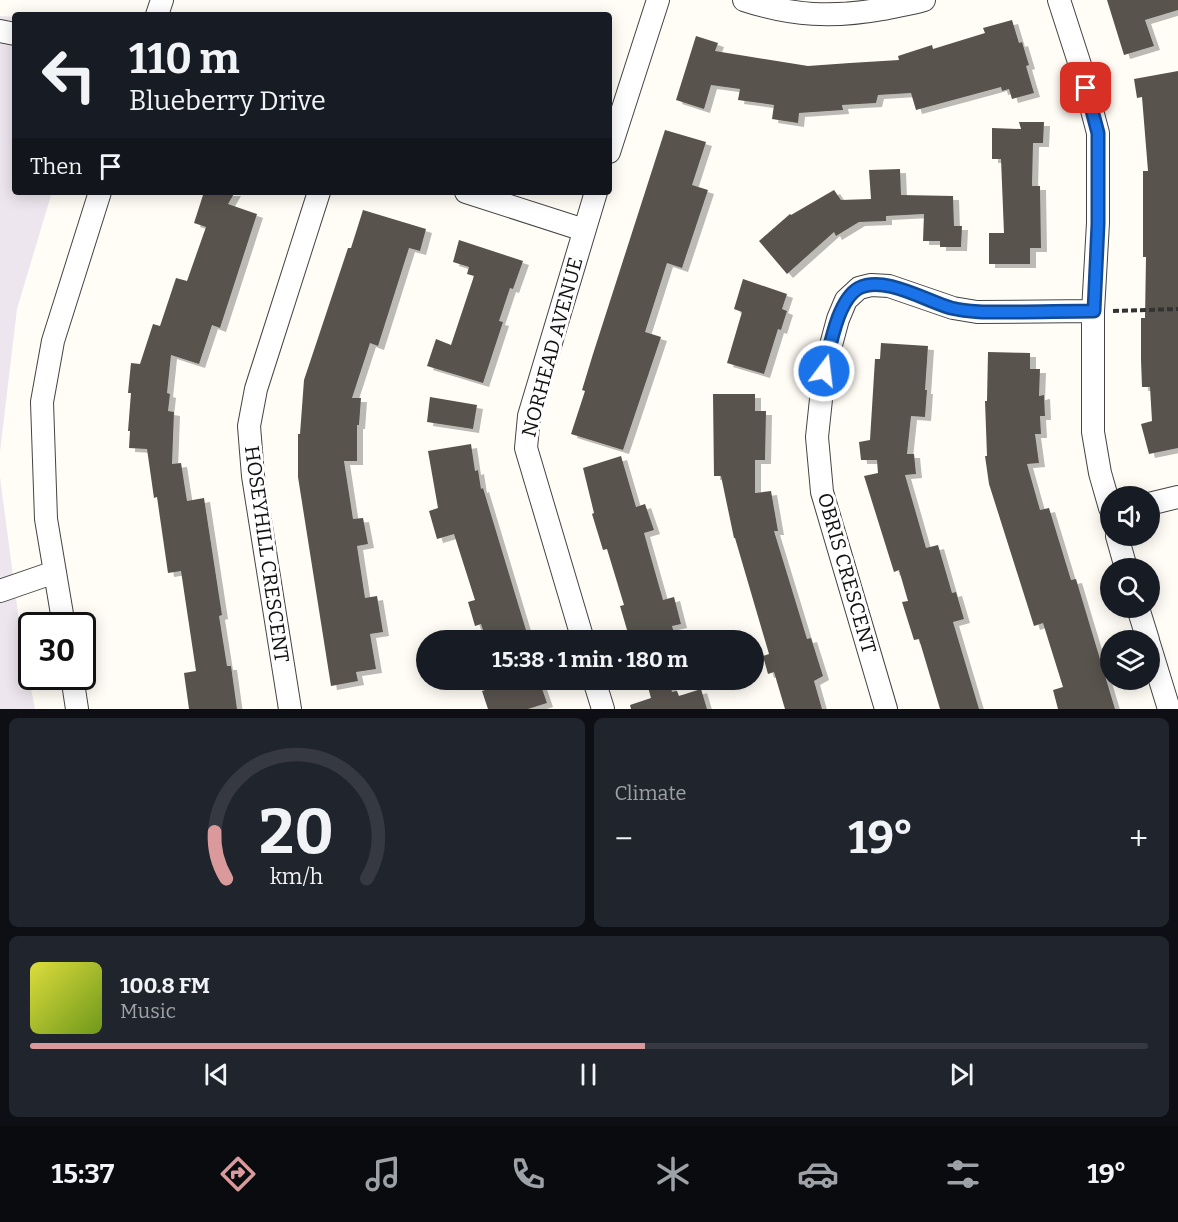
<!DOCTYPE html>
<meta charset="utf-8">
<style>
body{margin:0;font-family:Bitter,serif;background:#20242c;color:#f1f3f6;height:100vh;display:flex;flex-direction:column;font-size:22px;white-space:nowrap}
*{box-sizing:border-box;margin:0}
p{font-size:20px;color:#9ea1a6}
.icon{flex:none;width:33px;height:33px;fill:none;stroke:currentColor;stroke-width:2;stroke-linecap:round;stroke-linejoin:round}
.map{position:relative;height:709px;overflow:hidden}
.details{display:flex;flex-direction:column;gap:9px;padding:9px;background:#0d0f14;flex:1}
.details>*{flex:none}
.hud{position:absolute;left:12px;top:12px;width:600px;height:183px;border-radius:6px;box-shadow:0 3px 15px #0003;background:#171b24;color:#f1f3f6;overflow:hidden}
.tools{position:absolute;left:1100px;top:486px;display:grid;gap:12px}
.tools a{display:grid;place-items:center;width:60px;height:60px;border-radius:50%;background:#171b24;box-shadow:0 3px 15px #0003;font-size:30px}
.speed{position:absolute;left:18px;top:612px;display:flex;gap:12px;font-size:30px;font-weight:700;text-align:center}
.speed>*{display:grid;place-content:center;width:78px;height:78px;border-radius:50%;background:#171b24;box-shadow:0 3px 15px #0003;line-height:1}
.speed .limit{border:3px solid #111;border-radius:9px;background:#fff;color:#111}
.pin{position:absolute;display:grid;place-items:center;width:51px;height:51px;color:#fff;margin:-26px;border-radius:12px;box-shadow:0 3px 9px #0006}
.me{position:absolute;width:66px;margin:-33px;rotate:15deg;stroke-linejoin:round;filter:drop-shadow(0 0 4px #0008)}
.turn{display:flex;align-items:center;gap:21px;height:126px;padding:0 18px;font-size:27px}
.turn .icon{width:78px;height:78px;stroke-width:2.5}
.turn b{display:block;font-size:42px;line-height:51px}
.then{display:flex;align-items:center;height:57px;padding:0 18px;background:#0003;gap:12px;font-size:22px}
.big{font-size:45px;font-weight:700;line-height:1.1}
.details .card{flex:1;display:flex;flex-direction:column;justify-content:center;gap:9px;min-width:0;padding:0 21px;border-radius:9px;background:#20242c}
.details .dial{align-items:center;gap:0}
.dial svg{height:156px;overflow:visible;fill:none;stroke:#363941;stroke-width:7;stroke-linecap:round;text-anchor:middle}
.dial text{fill:#f1f3f6;stroke:none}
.song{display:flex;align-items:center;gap:18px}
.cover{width:72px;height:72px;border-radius:9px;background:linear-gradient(135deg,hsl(60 70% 55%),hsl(80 70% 35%))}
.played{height:6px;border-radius:3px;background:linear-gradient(90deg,#da9a9c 55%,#363941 55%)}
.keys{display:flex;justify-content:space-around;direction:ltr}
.heat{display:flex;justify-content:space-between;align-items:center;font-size:33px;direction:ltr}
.details .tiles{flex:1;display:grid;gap:9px;grid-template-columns:1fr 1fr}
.card:last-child{grid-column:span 2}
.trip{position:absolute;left:416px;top:630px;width:348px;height:60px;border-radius:30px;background:#171b24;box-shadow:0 3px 15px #0003;font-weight:700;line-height:60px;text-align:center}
.tab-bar{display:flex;height:96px;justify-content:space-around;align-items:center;background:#090b0e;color:#9ea1a6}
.tab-bar .icon{width:42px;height:42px}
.tab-bar .active{color:#da9a9c}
.tab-bar b{font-size:27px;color:#f1f3f6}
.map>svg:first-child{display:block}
</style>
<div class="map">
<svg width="1178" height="709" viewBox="0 0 1178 709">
<defs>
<filter id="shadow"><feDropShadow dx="6" dy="4" stdDeviation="0" flood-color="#0004"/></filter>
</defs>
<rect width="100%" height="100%" fill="#fffdf5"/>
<path fill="#eee6ee" d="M 0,16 L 15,17 L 15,192 L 52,192 L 17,309 L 0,452 Z
M 0,477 L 21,636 L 35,709 L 0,709 Z"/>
<path fill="#59524d" filter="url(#shadow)" d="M 1107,0 L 1178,0 L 1178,10 L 1145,20 L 1154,46 L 1124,55 Z
M 1012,20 L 1019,43 L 1022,42 L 1029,65 L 1026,66 L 1034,93 L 1012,99 L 1009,89 L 1002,91 L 1001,87 L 916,110 L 911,93 L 878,95 L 876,103 L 842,105 L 843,110 L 799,113 L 798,123 L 772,119 L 774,105 L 738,100 L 740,89 L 711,85 L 704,109 L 676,100 L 696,36 L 718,43 L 715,51 L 808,66 L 850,63 L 899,60 L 898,56 L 932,45 L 933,49 L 985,33 L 983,28 Z
M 1178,71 L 1178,448 L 1149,454 L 1141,424 L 1152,421 L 1150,387 L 1142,387 L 1141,360 L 1141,318 L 1145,318 L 1146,257 L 1143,257 L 1143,171 L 1148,171 L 1142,97 L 1137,98 L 1134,79 Z
M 1019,122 L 1044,122 L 1043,143 L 1033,143 L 1032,186 L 1040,186 L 1041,248 L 1030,248 L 1030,264 L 989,264 L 989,233 L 1004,233 L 1001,159 L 992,159 L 992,128 L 1021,129 Z
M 665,130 L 706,142 L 692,185 L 708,190 L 682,268 L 667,263 L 645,332 L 661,337 L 623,450 L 571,434 L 585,391 L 582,390 L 593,354 Z
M 900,169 L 901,195 L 953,196 L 954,226 L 962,226 L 961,247 L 940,247 L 940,241 L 923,241 L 924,214 L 886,216 L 886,221 L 859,222 L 836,236 L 834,232 L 787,274 L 759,241 L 790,214 L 791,215 L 834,190 L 841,200 L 871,199 L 869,170 Z
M 204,192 L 235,192 L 228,204 L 257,214 L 220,328 L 212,325 L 199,364 L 171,355 L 167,393 L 170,394 L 168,411 L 174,412 L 172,464 L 181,463 L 187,501 L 204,498 L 222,615 L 219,616 L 227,666 L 231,666 L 237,709 L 189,709 L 184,673 L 196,671 L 181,571 L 168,573 L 157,497 L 154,498 L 147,449 L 129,448 L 130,431 L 128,431 L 131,393 L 128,393 L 131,363 L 140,364 L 153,324 L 160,326 L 176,278 L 187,281 L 206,227 L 194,223 Z
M 363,210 L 426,229 L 420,251 L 409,248 L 378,346 L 370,343 L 352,398 L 361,398 L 359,425 L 357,425 L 357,461 L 344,461 L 353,519 L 363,518 L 368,544 L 357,546 L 365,598 L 377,596 L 383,632 L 370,634 L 376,669 L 356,672 L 358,681 L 331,686 L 298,477 L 298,434 L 300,434 L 304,380 L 348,248 L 351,248 Z
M 459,240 L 523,261 L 513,289 L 510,288 L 499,321 L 503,322 L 483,383 L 427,366 L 436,339 L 451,345 L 474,276 L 467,274 L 469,267 L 453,262 Z
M 743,279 L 787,294 L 782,309 L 787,311 L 781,330 L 778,329 L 764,374 L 727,363 L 742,312 L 734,309 Z
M 881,343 L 928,346 L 925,390 L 927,390 L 925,417 L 911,416 L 907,454 L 914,454 L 916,474 L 905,475 L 926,548 L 938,545 L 952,593 L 956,592 L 964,619 L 953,622 L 979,709 L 940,709 L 919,639 L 914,640 L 902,602 L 908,601 L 899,570 L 894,572 L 864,476 L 878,473 L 877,460 L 861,460 L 859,442 L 870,440 L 875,359 L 880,359 Z
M 988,352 L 1030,353 L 1030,369 L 1040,369 L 1039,396 L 1044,395 L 1045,416 L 1040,416 L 1041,434 L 1035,434 L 1039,463 L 1027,464 L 1040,510 L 1049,508 L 1071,580 L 1076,579 L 1115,709 L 1058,709 L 1053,690 L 1063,687 L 1043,623 L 1034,626 L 989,484 L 985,456 L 987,456 L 985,401 L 987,401 Z
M 713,394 L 755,394 L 755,411 L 766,411 L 765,460 L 755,460 L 755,493 L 771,491 L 778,531 L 774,531 L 807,639 L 811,638 L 823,676 L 814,681 L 822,709 L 785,709 L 774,672 L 768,674 L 763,656 L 769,654 L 735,538 L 734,538 L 721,476 L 714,476 Z
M 430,397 L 477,405 L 473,429 L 427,422 Z
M 471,444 L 475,471 L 478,470 L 481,489 L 483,488 L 529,640 L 486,640 L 481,624 L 475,626 L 468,602 L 475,600 L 454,534 L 437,539 L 429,511 L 438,508 L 428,451 Z
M 621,456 L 636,507 L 645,504 L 654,530 L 644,533 L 663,600 L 674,597 L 681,624 L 672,626 L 676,640 L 630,640 L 620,606 L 624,605 L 607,549 L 603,550 L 592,514 L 594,513 L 583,468 Z
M 503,680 L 539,680 L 547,703 L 528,709 L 488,709 L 482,691 L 504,684 Z
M 646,680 L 669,680 L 672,692 L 677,691 L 679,696 L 701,689 L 707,709 L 631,709 L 630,705 L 651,698 Z"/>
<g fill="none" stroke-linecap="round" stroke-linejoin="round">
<defs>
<path id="minor" d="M 744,0 C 792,16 833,18 883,9 C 896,6 911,4 924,0
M 1059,0 L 1080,65 L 1098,133 L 1098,223 L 1093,311 L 1093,432 L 1100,473 L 1110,508
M 157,15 L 162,0
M 0,31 L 15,34
M 609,152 L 658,0
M 466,192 L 584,230
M 1149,504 L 1178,497
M 1117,536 L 1126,568
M 0,591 L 55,572
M 1138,608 L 1148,640
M 64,626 L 46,519 L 42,402 L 53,341 L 100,192
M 583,640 L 526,448 L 529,416 L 596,192
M 1149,644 L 1169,709
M 72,676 L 77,709
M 594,680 L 603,709
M 290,709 L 253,476 L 249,426 L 256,389 L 319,192
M 886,709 L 822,492 L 817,437 L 824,371 L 838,319 L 846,300 L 859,288 L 871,285 L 889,286 L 953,308 L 977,312 L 1093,311"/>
</defs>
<use href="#minor" stroke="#444" stroke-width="24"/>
<path stroke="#333" stroke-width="4" stroke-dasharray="6 3" stroke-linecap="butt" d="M 1113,311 L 1178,309"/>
<use href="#minor" stroke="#fff" stroke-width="22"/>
</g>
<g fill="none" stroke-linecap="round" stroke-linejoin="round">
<defs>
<path id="route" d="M 824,371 C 830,348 837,300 859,288 C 884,275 926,301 951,308 C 972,313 994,312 1015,312 C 1041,312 1067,311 1094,311 L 1098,224 L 1098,133 L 1086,88"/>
</defs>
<use href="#route" stroke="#114b97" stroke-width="15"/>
<use href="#route" stroke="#1a73e8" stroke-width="10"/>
</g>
<g text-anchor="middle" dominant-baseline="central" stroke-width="6" stroke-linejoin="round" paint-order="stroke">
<g font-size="20" fill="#111" stroke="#fff">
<text transform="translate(552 347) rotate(-75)">NORHEAD AVENUE</text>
<text transform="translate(267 554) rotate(82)">HOSEYHILL CRESCENT</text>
<text transform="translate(847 573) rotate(74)">OBRIS CRESCENT</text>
</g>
</g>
</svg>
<div class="tools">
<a><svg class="icon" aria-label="sound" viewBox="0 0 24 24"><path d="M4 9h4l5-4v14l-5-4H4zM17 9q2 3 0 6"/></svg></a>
<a><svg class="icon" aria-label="search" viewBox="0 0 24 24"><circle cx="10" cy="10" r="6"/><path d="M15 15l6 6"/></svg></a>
<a><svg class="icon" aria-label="layers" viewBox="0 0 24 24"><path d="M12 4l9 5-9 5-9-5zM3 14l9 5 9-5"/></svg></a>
</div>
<div class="speed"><div class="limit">30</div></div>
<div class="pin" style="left:1086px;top:88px;background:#d93025"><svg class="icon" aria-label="arrive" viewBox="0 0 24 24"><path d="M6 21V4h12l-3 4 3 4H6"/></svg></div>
<svg class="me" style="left:824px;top:371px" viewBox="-20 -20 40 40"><circle r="17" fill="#1a73e8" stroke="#fff" stroke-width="3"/><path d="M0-11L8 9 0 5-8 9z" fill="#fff"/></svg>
<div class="trip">15:38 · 1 min · 180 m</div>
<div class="hud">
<div class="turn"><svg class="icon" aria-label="left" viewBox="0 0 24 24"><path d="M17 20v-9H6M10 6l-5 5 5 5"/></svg><div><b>110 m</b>Blueberry Drive</div></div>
<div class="then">Then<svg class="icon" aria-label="arrive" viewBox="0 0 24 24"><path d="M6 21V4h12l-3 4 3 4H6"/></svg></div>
</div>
</div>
<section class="details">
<div class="tiles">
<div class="card dial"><svg viewBox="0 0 100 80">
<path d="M14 69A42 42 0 1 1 86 69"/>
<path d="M14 69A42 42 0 0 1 8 45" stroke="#da9a9c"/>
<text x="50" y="56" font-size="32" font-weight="700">20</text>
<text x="50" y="72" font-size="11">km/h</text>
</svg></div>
<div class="card"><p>Climate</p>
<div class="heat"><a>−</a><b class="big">19°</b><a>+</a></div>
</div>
<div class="card">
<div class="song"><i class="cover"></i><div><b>100.8 FM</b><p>Music</p></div></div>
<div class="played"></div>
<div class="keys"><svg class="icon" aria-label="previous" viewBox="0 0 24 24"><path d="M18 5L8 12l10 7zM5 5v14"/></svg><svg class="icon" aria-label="pause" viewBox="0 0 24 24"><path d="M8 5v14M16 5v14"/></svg><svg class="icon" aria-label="next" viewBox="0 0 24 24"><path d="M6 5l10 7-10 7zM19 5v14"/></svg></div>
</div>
</div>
</section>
<nav class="tab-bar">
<b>15:37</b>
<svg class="icon active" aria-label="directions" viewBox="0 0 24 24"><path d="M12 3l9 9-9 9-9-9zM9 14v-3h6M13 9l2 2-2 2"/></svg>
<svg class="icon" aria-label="music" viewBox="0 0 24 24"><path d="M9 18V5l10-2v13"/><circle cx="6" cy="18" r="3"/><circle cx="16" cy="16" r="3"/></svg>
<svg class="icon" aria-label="phone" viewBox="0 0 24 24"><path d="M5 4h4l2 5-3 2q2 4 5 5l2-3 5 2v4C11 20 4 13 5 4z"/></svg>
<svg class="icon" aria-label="climate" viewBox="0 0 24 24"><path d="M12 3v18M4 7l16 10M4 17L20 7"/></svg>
<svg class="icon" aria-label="car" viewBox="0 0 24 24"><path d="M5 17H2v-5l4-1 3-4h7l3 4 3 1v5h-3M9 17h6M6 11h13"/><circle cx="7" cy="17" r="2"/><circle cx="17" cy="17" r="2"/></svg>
<svg class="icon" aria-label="filters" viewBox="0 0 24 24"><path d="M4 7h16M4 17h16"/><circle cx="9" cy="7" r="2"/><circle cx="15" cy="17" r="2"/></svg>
<b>19°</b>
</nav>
